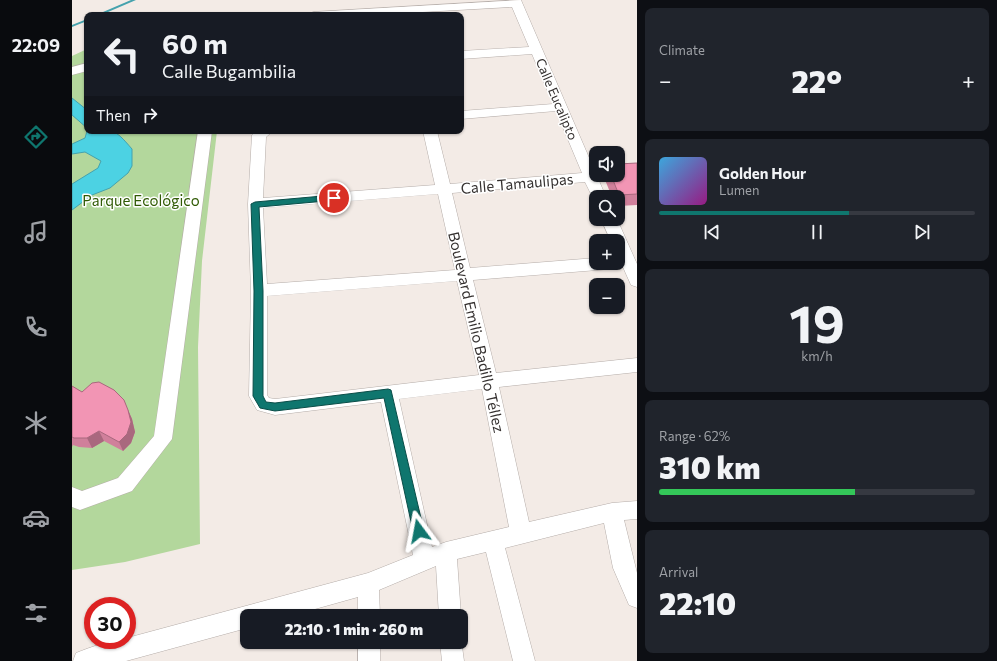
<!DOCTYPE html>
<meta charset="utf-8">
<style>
body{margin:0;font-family:Commissioner,sans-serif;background:#20242c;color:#f1f3f6;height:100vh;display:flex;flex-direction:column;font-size:15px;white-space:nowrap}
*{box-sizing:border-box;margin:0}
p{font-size:13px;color:#9ea1a6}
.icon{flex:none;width:22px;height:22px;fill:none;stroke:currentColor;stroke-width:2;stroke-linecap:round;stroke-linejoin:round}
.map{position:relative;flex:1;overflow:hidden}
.drawer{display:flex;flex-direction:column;gap:8px;padding:8px;background:#0d0f14;width:360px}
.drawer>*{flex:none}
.guide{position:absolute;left:12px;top:12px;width:380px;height:122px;border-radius:8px;box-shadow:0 1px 3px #0004;background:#171b24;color:#f1f3f6;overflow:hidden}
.tools{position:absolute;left:517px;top:146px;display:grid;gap:8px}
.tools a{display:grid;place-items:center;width:36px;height:36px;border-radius:8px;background:#171b24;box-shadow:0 1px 3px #0004;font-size:20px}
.speed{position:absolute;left:12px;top:597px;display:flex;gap:8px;font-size:20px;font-weight:700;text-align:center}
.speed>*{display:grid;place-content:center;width:52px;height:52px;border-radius:50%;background:#171b24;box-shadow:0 1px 3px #0004;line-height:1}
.speed .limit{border:6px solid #d22;background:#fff;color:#111}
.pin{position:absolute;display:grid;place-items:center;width:34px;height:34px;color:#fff;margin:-17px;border:2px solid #fff;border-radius:50%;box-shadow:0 1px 4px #0007}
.me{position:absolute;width:44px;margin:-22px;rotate:347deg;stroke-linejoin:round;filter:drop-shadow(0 0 3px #0008)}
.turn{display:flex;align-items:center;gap:14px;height:84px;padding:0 12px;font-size:18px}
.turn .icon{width:52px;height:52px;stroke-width:2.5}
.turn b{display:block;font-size:28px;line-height:34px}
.then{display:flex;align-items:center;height:38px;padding:0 12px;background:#0003;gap:8px;font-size:15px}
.big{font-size:30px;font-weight:800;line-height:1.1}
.drawer .card{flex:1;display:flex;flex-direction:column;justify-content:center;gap:6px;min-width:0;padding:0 14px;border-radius:8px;background:#20242c}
.drawer .dial{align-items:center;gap:0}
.dial b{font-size:52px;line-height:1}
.song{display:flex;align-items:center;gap:12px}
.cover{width:48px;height:48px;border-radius:6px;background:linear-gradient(135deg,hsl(200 70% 55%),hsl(310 70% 35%))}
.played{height:4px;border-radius:2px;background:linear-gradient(90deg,#0f766e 60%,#363941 60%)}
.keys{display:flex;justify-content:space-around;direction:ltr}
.heat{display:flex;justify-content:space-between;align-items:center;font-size:22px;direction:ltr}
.charge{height:6px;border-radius:3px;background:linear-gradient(90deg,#34c759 62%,#363941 0)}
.trip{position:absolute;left:168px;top:609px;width:228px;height:40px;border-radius:8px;background:#171b24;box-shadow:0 1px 3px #0004;font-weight:800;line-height:40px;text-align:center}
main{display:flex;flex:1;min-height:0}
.tab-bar{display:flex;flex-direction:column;width:72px;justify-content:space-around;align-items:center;background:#090b0e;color:#9ea1a6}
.tab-bar .icon{width:28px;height:28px}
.tab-bar .active{color:#0f766e}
.tab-bar b{font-size:18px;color:#f1f3f6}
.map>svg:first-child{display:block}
</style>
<main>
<nav class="tab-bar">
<b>22:09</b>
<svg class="icon active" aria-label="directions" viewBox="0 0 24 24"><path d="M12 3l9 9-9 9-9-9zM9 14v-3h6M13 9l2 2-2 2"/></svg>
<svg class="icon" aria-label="music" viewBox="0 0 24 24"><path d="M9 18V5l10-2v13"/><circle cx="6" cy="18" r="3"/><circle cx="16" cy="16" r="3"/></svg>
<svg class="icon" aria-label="phone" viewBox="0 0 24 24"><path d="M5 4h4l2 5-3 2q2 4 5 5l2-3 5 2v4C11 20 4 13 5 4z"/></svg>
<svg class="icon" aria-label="climate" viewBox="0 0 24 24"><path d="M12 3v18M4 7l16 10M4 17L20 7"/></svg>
<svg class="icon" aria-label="car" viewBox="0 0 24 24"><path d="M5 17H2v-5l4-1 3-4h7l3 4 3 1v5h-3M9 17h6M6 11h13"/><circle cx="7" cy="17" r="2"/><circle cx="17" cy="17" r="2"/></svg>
<svg class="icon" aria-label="filters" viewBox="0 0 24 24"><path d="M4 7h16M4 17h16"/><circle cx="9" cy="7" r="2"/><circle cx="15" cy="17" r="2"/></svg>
</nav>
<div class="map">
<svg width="565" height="661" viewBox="0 0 565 661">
<rect width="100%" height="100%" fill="#f3ebe6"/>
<path fill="#b3d79c" d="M 15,49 L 15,131 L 145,131 L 130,261 L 126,347 L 128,544 L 53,562 L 0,570 L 0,56 Z"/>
<path fill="#4cd2e3" stroke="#45a2ad" d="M 0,98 L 15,110 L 15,128 L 0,115 Z
M 15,131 C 43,131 41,127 60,149 L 60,166 L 56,173 L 38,188 L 20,195 L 0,210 L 0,184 L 26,168 L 29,161 L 13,152 L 0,154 L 0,144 L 13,138 Z"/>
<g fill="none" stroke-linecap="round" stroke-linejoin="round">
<path fill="#45a2ad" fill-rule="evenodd" d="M 59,0 L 64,0 L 29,15 L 24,15 Z
M 15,19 L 15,21 L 0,27 L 0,25 Z"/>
<defs>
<path id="minor" d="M 449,0 L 534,197 L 524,197 L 524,201 L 522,200 L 513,182 L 380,193 L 398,268 L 524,258 L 524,263 L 546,263 L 544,267 L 538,269 L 401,280 L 424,373 L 565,358 L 565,372 L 427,387 L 457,522 L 540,503 L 565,501 L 565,519 L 552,520 L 565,573 L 565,608 L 557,605 L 541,568 L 532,523 L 433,548 L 463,661 L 441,661 L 414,552 L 385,559 L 389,616 L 367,616 L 364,566 L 307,590 L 308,616 L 286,616 L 286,597 L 218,616 L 175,616 L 175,628 L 54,661 L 1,661 L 4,653 C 19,647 38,640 55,640 L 55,638 L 296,573 L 341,555 L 309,402 L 203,415 L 185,410 L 177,396 L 179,291 L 176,204 L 180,135 L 184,131 L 201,131 L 194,137 L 191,198 L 363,185 L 351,131 L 365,131 L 378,184 L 510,173 L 484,111 L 389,119 L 389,111 L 481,104 L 460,54 L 389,59 L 389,51 L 457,47 L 440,7 L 298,15 L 235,15 L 241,12 ZM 366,194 L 383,270 L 195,284 L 191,208 ZM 385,281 L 407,375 L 203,399 L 197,398 L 195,395 L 195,296 ZM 410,389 L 437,527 L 374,542 L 360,547 L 327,399 Z
M 15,63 L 15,71 L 0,75 L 0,67 Z
M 126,131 L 140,131 L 100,439 L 60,491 L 8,510 L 0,507 L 0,487 L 10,491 L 46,478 L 82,436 Z
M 529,219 L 545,219 L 565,264 L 565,287 L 559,285 L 546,256 L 546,241 L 539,241 Z
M 389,639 L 392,661 L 370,661 L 368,642 L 389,642 Z
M 286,642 L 308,642 L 308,661 L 286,661 Z"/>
</defs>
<use href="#minor" stroke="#b5ada9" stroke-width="1"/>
<use href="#minor" fill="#fff" fill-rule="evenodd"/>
</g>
<path fill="#d0809b" d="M 565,163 L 565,205 L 546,206 L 546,197 L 540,197 L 531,175 L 546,175 Z
M 0,386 L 10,392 L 56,410 L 60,419 L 63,432 L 59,443 L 51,451 L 32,441 L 20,448 L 7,447 L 1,445 L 0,447 Z"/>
<path fill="#a9687e" d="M 56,410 L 60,419 L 63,432 L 59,443 L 51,451 L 47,442 Z
M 27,431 L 32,441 L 20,448 L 15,438 Z"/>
<path fill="#f295b4" stroke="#a9687e" d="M 565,163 L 565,194 L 547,195 L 539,175 L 546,175 L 546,164 Z
M 27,382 L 42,390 L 52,400 L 56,410 L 59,422 L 55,434 L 47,442 L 27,431 L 15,438 L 2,438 L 0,437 L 0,386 L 10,392 L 20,383 Z"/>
<path fill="#0f766e" stroke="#0a4d48" d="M 262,195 L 265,196 L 265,200 L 187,207 L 191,291 L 191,396 L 194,402 L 203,403 L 316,389 L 319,390 L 352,531 L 350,534 L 347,536 L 343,534 L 341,531 L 312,398 L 203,411 L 188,408 L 181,396 L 182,291 L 179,204 L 183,202 Z"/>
<g text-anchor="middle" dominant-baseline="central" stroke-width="3" stroke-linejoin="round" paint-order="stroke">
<g font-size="13" fill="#353130" stroke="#fff">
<text transform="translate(485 99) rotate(67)">Calle Eucalipto</text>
</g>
<g font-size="15" fill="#353130" stroke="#fff">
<text transform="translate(445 183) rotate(-5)">Calle Tamaulipas</text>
<text transform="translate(405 332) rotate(77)">Boulevard Emilio Badillo Téllez</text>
</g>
<g font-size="15" fill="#305a04" stroke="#fff">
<text x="69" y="200">Parque Ecológico</text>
</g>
</g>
</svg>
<div class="tools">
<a><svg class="icon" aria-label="sound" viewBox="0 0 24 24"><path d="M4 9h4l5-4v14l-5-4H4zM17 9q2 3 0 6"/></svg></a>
<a><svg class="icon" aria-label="search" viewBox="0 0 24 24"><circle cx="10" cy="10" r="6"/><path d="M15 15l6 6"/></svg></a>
<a>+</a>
<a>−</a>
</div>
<div class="speed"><div class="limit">30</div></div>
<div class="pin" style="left:262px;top:198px;background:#d93025"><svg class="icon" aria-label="arrive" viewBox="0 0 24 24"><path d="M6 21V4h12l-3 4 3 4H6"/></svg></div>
<svg class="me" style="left:347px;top:531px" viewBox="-20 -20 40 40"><path d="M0-17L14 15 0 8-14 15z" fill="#0f766e" stroke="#fff" stroke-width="4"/></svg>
<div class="trip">22:10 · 1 min · 260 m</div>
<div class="guide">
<div class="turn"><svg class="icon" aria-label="left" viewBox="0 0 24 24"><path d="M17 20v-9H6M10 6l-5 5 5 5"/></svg><div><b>60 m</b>Calle Bugambilia</div></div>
<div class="then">Then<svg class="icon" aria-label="right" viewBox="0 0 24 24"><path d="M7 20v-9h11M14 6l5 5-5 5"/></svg></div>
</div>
</div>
<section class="drawer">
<div class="card"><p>Climate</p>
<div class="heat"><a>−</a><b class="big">22°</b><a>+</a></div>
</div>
<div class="card">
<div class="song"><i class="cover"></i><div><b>Golden Hour</b><p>Lumen</p></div></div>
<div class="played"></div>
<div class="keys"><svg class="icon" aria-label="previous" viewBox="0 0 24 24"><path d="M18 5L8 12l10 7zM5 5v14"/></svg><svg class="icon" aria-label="pause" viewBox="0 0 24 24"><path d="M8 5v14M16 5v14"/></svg><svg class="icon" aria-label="next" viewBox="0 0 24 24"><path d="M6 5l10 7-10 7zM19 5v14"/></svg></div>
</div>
<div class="card dial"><b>19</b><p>km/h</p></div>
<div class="card"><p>Range · 62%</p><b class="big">310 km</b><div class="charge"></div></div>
<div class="card"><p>Arrival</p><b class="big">22:10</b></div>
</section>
</main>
